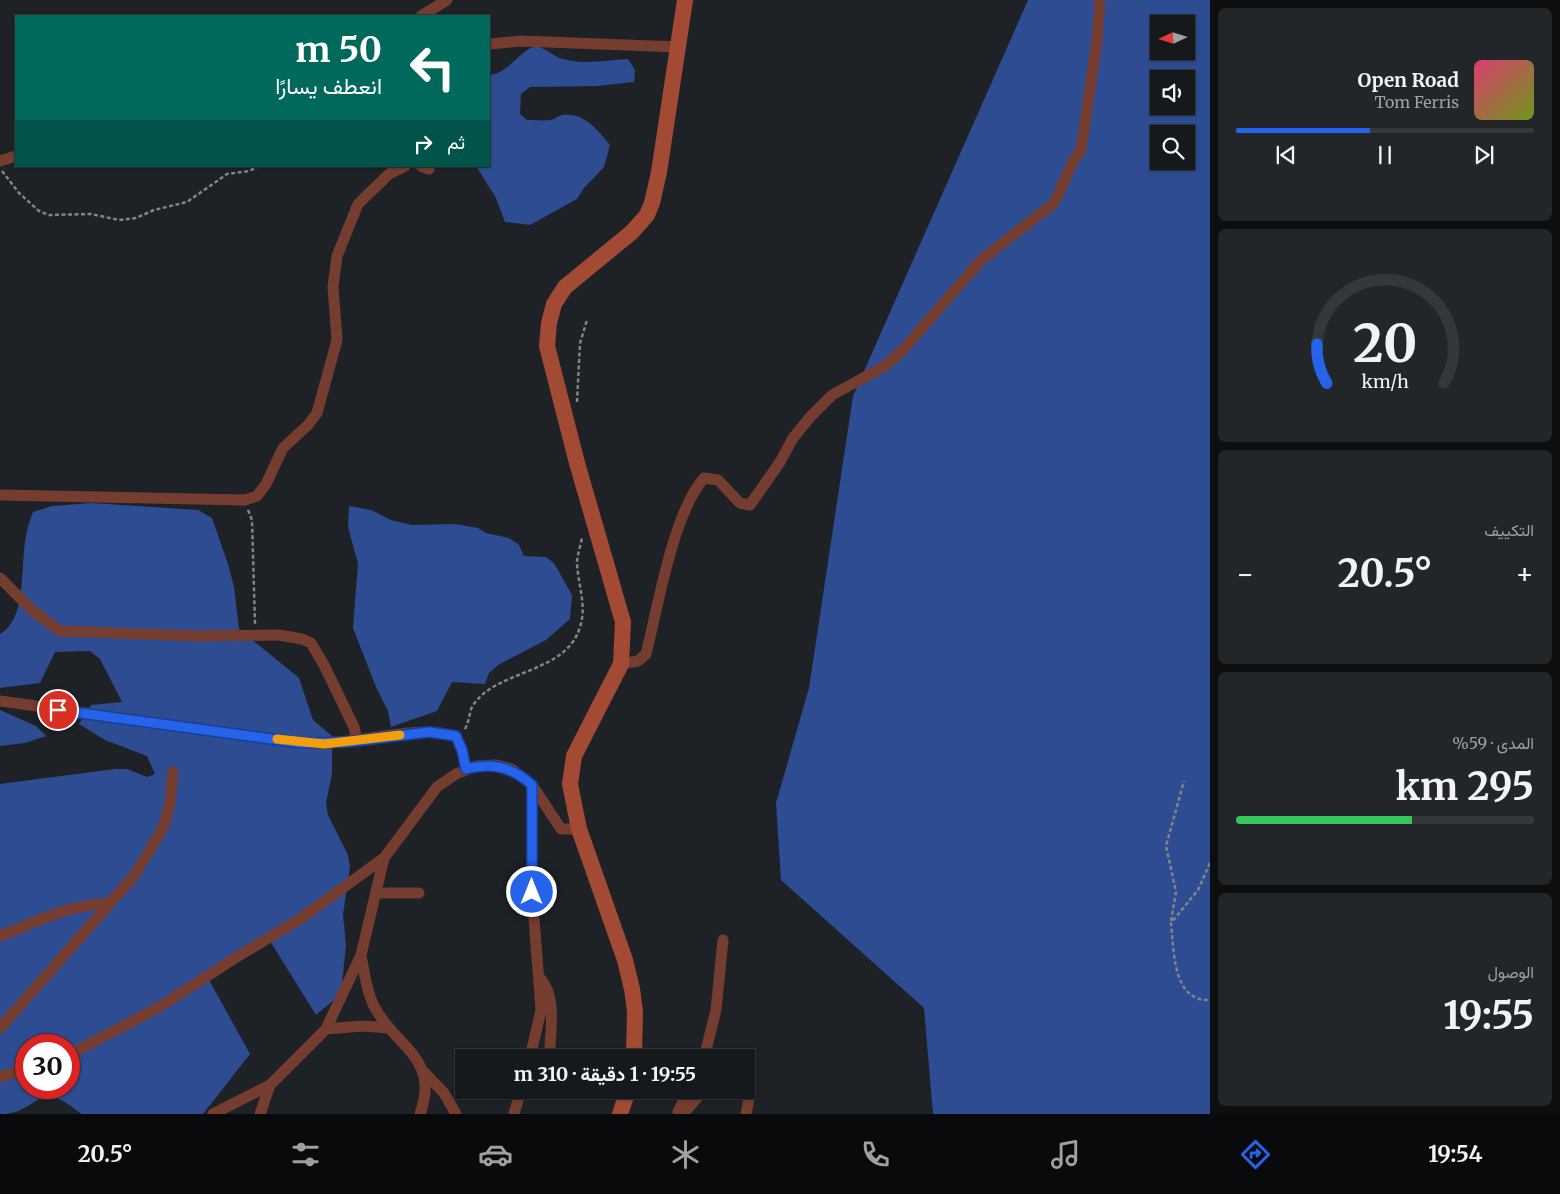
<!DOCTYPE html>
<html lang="ar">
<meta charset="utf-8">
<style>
body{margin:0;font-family:Merriweather,Vazirmatn,serif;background:#232629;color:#f1f3f6;direction:rtl;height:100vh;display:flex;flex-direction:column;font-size:19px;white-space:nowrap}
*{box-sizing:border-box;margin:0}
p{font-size:16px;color:#9ea0a3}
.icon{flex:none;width:28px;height:28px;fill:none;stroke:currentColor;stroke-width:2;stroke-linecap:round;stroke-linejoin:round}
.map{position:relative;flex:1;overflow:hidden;direction:ltr}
.details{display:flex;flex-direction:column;gap:8px;padding:8px;background:#0c0e0f;width:350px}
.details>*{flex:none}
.hud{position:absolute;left:15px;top:15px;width:475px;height:152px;border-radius:0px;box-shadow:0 1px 4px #0004,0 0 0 1px #35383b;direction:rtl;background:#00695c;color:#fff;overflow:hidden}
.needle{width:32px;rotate:266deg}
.buttons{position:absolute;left:1150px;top:15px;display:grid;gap:10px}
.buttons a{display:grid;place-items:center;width:45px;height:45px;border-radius:0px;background:#16191c;box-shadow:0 1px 4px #0004,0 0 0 1px #35383b;font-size:25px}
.speed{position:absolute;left:15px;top:1034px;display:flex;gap:10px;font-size:25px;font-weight:700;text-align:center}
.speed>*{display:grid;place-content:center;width:65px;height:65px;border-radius:50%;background:#16191c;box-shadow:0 1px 4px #0004,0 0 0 1px #35383b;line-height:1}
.speed .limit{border:8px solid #d22;background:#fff;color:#111}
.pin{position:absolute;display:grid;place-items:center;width:42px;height:42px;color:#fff;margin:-21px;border:2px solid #fff;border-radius:50%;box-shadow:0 1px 5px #0007}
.me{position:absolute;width:55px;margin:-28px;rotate:0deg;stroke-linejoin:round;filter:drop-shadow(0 0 4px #0008)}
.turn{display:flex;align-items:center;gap:18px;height:105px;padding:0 25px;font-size:22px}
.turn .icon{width:65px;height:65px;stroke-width:2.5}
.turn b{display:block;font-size:35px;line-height:42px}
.then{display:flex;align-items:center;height:48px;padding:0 25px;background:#0003;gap:10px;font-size:19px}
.big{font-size:38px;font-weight:700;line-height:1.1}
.details .card{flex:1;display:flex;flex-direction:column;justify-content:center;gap:8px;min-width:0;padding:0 18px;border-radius:8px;background:#232629}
.details .dial{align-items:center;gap:0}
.dial svg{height:130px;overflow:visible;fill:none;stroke:#35383b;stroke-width:7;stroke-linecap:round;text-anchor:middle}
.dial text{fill:#f1f3f6;stroke:none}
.song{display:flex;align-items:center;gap:15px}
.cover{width:60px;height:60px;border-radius:8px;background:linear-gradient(135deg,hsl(340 70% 55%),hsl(80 70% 35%))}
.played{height:5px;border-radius:2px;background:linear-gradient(90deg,#2563eb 45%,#35383b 45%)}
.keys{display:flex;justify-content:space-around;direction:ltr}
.heat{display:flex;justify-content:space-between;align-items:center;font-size:28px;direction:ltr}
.charge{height:8px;border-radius:4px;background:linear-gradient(90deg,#34c759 59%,#35383b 0)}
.trip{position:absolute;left:455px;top:1049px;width:300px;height:50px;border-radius:0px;background:#16191c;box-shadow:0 1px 4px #0004,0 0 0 1px #35383b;font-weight:700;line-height:50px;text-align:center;direction:rtl}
.menu{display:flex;height:80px;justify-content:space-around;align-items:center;background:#090a0b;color:#9ea0a3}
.menu .icon{width:35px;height:35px}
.menu .current{color:#2563eb}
.menu b{font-size:22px;color:#f1f3f6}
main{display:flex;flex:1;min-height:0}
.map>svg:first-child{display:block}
</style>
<main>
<section class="details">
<div class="card">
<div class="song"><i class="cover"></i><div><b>Open Road</b><p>Tom Ferris</p></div></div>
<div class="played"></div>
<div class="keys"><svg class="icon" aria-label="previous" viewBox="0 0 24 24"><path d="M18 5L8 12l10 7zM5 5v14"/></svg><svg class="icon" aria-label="pause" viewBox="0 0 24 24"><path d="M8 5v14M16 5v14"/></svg><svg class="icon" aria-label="next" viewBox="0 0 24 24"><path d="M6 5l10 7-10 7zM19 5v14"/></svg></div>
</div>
<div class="card dial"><svg viewBox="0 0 100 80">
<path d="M14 69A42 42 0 1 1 86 69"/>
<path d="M14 69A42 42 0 0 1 8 45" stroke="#2563eb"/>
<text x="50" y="56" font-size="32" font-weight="700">20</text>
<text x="50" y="72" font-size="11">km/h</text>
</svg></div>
<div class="card"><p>التكييف</p>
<div class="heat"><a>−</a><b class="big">20.5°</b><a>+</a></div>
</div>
<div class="card"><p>المدى · 59%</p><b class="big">295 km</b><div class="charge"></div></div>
<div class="card"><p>الوصول</p><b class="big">19:55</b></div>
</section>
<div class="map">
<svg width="1210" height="1114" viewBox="0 0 1210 1114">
<rect width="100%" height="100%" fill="#1e2126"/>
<path fill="#2e4c92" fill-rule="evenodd" d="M 1028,0 L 1210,0 L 1210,1114 L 933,1114 L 924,1008 L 781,880 L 776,803 L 809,688 L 853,396 ZM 1159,24 L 1186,24 L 1186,51 L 1159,51 ZM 1159,79 L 1186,79 L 1186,106 L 1159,106 ZM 1159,134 L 1186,134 L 1186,161 L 1159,161 Z
M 535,46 C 547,48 552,56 563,59 C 583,65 607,60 628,59 L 635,70 L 634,82 L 597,86 L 530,87 L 521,94 L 520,114 L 527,120 C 534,120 543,121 551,120 C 555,119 558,116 562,115 C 584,112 598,130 610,145 L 604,167 L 584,188 L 577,199 L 530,225 L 505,222 L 496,198 L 476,166 L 489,166 L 489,75 C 508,74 518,52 535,46 Z
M 91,503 L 198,510 L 212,518 L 228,564 L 234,587 L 239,629 L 299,678 L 313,720 L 332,736 L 332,774 L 326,803 L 328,815 L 348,855 L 350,867 L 343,915 L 346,945 L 341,994 L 316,1015 L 270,941 L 209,980 L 250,1054 L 203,1114 L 81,1114 C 36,1075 40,1114 0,1114 L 0,784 L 115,769 L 127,769 L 147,777 L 155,774 L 147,756 L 105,740 L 79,724 L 91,705 L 122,702 L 100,659 L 90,651 L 55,652 L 40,683 L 0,688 L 0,634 C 26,621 21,567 25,542 C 26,532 29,522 33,512 L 52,506 ZM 26,1045 L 69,1045 L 69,1088 L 26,1088 Z
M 349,506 L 371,510 L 391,520 L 412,525 L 455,524 L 478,528 L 486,533 L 509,538 L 519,545 L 524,556 L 546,557 L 554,563 L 572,595 L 570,619 L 546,640 L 498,665 L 489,673 L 485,684 L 452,682 L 437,711 L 391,727 L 388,711 L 376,687 L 353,628 L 358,564 L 348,527 Z
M 0,710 L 36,726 L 46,736 L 25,743 L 0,746 Z"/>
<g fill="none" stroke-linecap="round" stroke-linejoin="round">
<path stroke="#818488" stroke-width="2.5" stroke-dasharray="4 2.5" stroke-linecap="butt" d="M 2,171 L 19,193 L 39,211 L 49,215 L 91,214 L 119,220 L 136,218 L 154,210 L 187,202 L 227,174 L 249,171 L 259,166
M 577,402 L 580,343 L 587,320
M 248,510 L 252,520 L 255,624
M 465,729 C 469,722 469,714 472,707 C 494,669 566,675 580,627 C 587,606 578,585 577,563 C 577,555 581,545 582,537
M 1210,863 L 1198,890 L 1171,923 C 1174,949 1172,1002 1210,1000
M 1171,921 L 1176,892 L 1166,846 L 1184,781"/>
<path stroke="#753d30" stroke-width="11" d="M 421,16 L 447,0
M 489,44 L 521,41 L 679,47
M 0,161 L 16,156
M 421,166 L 429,169
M 0,495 L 245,500 L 257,496 L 266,484 L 283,448 L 308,425 L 317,413 L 337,340 L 333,287 L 337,256 L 358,204 L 389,174 L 405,166
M 0,578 L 33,611 L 60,631 L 195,636 L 279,635 L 302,639 L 311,643 L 324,665 L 354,727 L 357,740 C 388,736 425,727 456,736 L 462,750 L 466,769
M 621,664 L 638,661 L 646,654 C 658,607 673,513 704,478 L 718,480 L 740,503 L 750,505 L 780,462 L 793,438 L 811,416 L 832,395 L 885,366 L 901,352 L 982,259 L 1053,204 C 1065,186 1066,168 1081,150 L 1097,40 L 1100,0
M 0,701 L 301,743 L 324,744 L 357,740
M 376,893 L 419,893
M 0,936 C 42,920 64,906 110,903
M 361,955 C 364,970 366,989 373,1004 C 394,1047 441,1057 420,1114
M 540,978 C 556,996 551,1025 550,1048
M 0,1028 L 134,876 L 163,828 L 170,804 L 173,772
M 326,1029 L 363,1026 L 388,1028
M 69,1055 L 161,1006 L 240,955 L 300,919 L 384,858
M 530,1058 L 541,1010 L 532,892 L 532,785
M 704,1058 L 716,1010 L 723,940
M 424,1072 L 444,1093 L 456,1114
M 0,1077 L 26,1069
M 746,1090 L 749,1098 L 746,1114
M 678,1112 L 689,1090
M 213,1114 L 270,1085 L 326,1029 L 361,955 L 384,858 L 437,787 L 456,774 L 476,766 L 496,765 L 512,769 L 532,785 L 561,829 L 579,829
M 260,1114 L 270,1085
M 514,1114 L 521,1090
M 683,1114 L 704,1090"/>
<path stroke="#a34a35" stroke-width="16" d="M 634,1058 L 635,1011 L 632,989 L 625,960 L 579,829 L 570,784 L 574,756 L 621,664 L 623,622 L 577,463 L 547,346 L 549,323 L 554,304 L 565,287 L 632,232 L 647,215 L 652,203 L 659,172 L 685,0
M 620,1114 L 628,1090"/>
</g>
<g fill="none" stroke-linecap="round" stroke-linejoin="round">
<defs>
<path id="route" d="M 58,710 L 301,743 L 347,742 L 429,732 L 456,736 L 462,750 L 466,769 C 492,762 512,767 532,785 L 532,892"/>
</defs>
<use href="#route" stroke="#184099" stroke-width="12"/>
<use href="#route" stroke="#2563eb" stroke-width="9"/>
<path stroke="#f59e0b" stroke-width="9" d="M 277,739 L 324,744 L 400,735"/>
</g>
</svg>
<div class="buttons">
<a><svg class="needle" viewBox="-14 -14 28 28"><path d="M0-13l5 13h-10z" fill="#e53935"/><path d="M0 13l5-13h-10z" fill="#9ea0a3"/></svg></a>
<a><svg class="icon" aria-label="sound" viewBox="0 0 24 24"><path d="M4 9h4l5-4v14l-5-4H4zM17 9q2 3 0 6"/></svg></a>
<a><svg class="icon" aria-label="search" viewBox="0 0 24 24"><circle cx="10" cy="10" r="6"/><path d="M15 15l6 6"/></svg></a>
</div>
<div class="speed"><div class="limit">30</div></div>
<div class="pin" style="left:58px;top:710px;background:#d93025"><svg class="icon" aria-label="arrive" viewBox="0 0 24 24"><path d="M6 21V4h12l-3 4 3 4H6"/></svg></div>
<svg class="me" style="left:532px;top:892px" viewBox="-20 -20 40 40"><circle r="17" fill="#2563eb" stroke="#fff" stroke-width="3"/><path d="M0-11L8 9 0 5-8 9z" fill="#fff"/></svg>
<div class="trip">19:55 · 1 دقيقة · 310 m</div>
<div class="hud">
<div class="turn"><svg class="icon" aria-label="left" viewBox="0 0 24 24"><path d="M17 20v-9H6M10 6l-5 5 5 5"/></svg><div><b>50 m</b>انعطف يسارًا</div></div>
<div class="then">ثم<svg class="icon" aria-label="right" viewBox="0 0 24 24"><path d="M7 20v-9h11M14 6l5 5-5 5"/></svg></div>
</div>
</div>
</main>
<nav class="menu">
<b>19:54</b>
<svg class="icon current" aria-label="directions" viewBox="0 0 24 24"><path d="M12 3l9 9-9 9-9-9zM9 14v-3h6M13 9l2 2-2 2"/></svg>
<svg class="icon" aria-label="music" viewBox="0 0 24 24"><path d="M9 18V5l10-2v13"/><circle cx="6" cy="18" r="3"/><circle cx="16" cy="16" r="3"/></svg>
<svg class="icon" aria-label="phone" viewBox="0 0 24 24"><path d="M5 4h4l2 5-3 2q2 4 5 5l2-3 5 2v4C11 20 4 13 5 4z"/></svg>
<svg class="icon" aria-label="climate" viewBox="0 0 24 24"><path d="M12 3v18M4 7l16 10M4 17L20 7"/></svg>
<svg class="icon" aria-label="car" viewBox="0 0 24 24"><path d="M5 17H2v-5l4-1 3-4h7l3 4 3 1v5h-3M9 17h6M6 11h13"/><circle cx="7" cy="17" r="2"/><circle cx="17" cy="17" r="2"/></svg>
<svg class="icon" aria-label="filters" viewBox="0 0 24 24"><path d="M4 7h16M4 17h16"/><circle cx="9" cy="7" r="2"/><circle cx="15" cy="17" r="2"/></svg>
<b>20.5°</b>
</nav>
